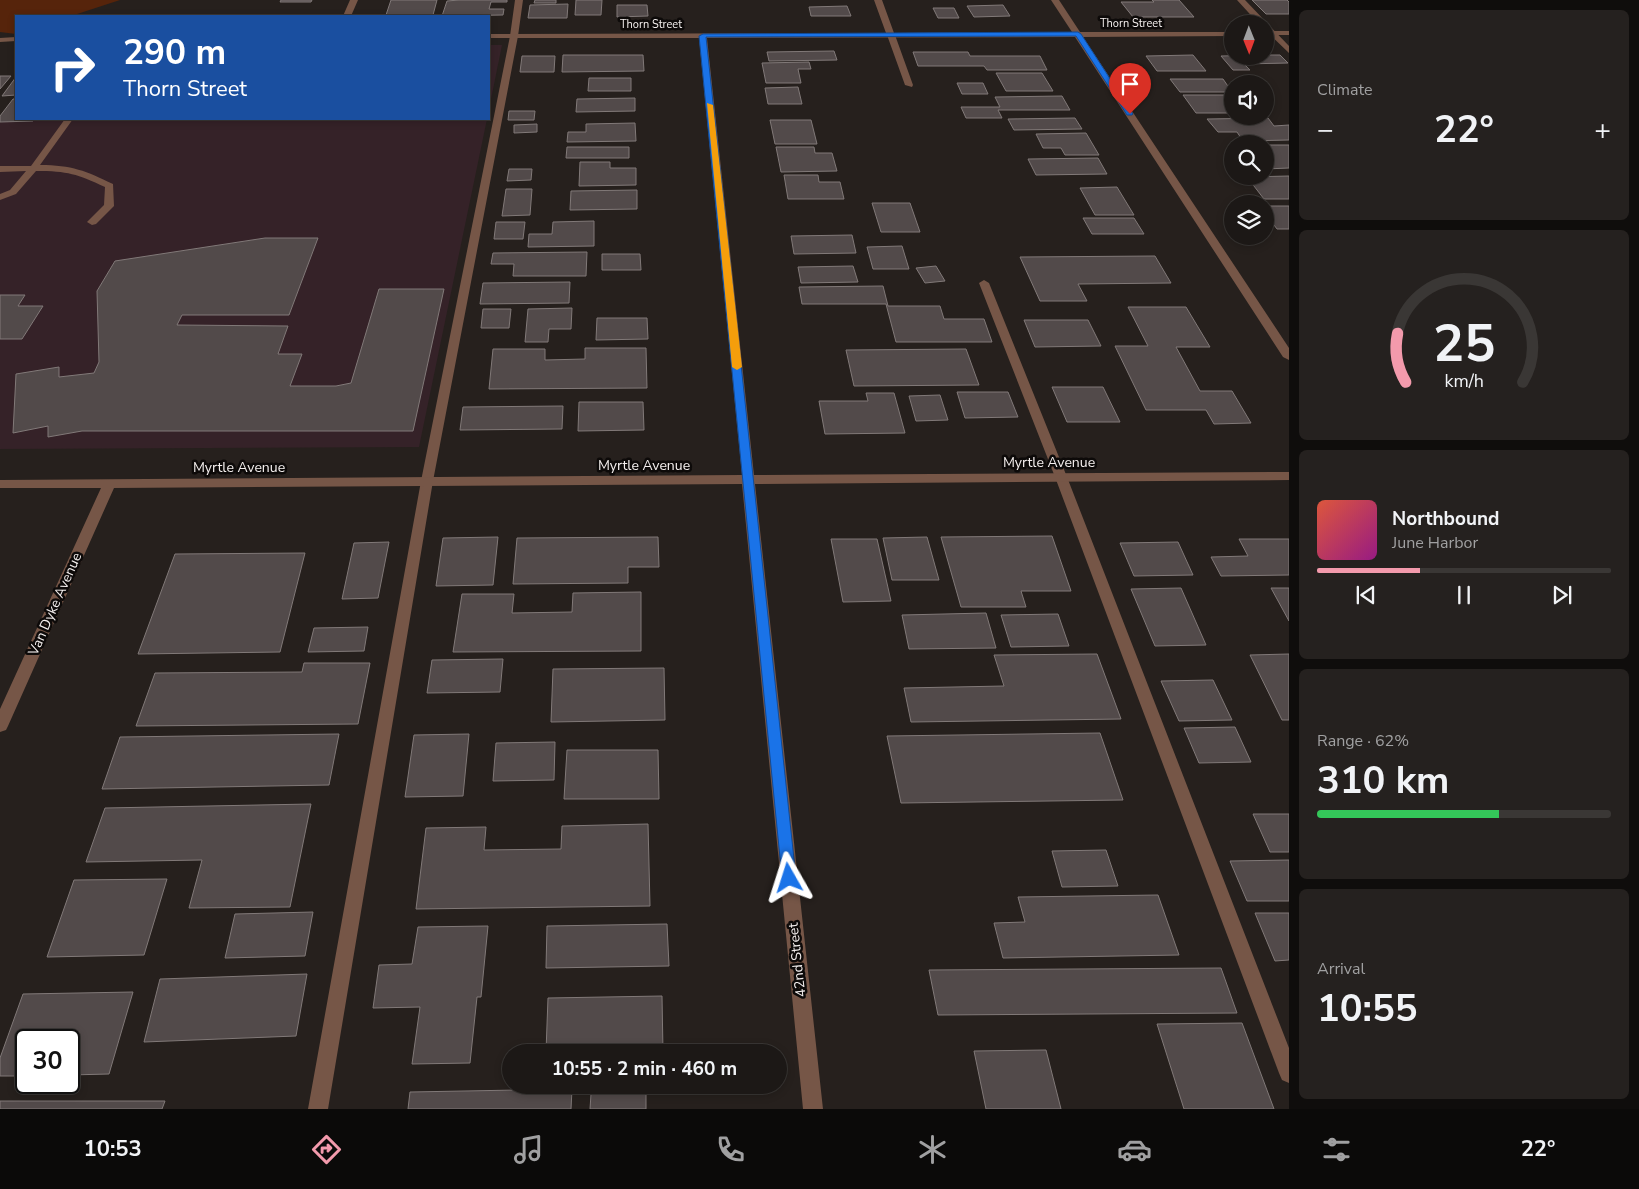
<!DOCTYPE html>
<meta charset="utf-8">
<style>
body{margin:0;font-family:"Nunito Sans",sans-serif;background:#25211f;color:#f1f3f6;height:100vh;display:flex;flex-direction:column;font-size:19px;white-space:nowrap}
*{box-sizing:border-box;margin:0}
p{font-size:16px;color:#a0a0a1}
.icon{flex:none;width:28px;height:28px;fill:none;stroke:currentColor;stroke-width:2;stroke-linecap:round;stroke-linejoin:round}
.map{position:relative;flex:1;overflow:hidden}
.side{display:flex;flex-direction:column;gap:10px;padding:10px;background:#0f0d0c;width:350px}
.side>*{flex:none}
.banner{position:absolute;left:15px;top:15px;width:475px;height:105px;border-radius:0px;box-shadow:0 2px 8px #0003,0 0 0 1px #3a3735;background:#1a4fa0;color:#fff;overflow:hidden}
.needle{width:32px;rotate:179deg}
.tools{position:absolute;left:1224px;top:15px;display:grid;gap:10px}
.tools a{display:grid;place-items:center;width:50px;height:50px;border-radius:50%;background:#1c1816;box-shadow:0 2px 8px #0003,0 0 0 1px #3a3735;font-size:25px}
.speed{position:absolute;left:15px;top:1029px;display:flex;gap:10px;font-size:25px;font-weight:700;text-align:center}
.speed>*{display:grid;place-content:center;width:65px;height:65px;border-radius:50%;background:#1c1816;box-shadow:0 2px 8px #0003,0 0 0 1px #3a3735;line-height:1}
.speed .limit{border:2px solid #111;border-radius:8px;background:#fff;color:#111}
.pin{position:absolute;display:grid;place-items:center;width:42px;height:42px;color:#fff;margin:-51px -21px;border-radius:50% 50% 50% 0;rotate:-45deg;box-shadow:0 0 5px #0007}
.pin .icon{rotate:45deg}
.me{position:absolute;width:55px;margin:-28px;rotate:354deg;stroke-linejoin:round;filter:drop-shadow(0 0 4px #0008)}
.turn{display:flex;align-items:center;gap:18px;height:105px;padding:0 25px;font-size:22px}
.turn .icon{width:65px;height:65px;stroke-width:2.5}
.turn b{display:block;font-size:35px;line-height:42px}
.big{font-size:38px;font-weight:700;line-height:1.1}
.side .tile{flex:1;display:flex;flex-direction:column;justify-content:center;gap:8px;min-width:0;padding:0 18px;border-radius:8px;background:#25211f}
.side .dial{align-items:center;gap:0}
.dial svg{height:130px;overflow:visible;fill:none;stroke:#3a3735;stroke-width:7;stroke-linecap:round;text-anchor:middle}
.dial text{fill:#f1f3f6;stroke:none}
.song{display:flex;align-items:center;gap:15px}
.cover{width:60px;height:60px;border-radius:8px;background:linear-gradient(135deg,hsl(10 70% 55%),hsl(310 70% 35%))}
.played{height:5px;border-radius:2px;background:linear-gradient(90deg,#f39aac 35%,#3a3735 35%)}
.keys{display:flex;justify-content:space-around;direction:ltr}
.heat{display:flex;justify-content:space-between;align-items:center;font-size:28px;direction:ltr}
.charge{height:8px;border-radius:4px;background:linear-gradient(90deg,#34c759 62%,#3a3735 0)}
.trip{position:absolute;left:502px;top:1044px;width:285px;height:50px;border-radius:25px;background:#1c1816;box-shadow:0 2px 8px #0003,0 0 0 1px #3a3735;font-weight:700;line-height:50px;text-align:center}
.dock{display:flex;height:80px;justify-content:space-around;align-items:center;background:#0b0a09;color:#a0a0a1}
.dock .icon{width:35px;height:35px}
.dock .selected{color:#f39aac}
.dock b{font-size:22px;color:#f1f3f6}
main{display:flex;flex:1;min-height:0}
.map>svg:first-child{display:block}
</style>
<main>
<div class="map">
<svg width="1289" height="1109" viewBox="0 0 1289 1109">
<rect width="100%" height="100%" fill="#26201d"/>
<path fill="#352228" d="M 489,45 L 502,45 L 489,109 Z
M 81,119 L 487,119 L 419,447 L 0,449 L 0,120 Z"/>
<path fill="#56240b" d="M 0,0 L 120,0 L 71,16 L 16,16 L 16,34 L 0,32 Z"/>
<path fill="#524a4a" stroke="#817978" d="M 281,0 L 312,0 L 311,2 L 280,2 Z
M 391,0 L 437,0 L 433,15 L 386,15 Z
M 459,0 L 507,0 L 507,2 L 491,2 L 489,9 L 504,9 L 503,15 L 442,16 L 447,1 Z
M 535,0 L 556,0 L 556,3 L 534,3 Z
M 576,0 L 602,0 L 601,15 L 575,15 Z
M 1152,0 L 1179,0 L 1194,17 L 1133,17 L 1121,2 L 1154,2 Z
M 1252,0 L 1287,0 L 1289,2 L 1289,14 L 1266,14 Z
M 568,4 L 567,18 L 528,18 L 530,5 Z
M 617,5 L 647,5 L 648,16 L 617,17 Z
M 1003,5 L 1010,16 L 974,17 L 967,6 Z
M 847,6 L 851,16 L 811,16 L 809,7 Z
M 933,8 L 954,8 L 959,18 L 938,18 Z
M 834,51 L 837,60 L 769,61 L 767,52 Z
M 913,52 L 968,52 L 970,56 L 1040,56 L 1047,70 L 987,70 L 984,66 L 918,66 Z
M 563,55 L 643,55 L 644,71 L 562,72 Z
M 1193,55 L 1206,71 L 1157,71 L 1146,56 Z
M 1265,55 L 1280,55 L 1288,63 L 1244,64 L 1250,70 L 1233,70 L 1221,56 Z
M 522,56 L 555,56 L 554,72 L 520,72 Z
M 809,62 L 811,69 L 798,69 L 801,83 L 766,83 L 762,63 Z
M 996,73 L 1042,73 L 1053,91 L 1006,91 Z
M 0,76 L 11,76 L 0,89 Z
M 16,77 L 16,95 L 2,96 Z
M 589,78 L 631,78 L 631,91 L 588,91 Z
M 1170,79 L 1223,79 L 1232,92 L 1180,92 Z
M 957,83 L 983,83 L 988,94 L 962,94 Z
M 798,87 L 802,104 L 768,104 L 765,88 Z
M 1183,95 L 1224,95 L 1232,105 L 1232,113 L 1196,113 Z
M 1062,96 L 1070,110 L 998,110 L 1002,118 L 966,118 L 961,107 L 1000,107 L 995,97 Z
M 635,98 L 635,111 L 576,112 L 577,99 Z
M 13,99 L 16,99 L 16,119 L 35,119 L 33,121 L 0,122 L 0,116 Z
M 509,111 L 535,111 L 534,120 L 508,120 Z
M 1075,118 L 1082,129 L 1014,130 L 1008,119 Z
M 1268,118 L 1274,126 L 1289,125 L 1289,140 L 1243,141 L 1237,132 L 1218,132 L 1207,119 Z
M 770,120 L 811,120 L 817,144 L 775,144 Z
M 635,123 L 636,141 L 567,142 L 568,132 L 586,132 L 586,124 Z
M 537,124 L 537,132 L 514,133 L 514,125 Z
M 1086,133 L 1099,155 L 1065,155 L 1061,148 L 1043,148 L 1036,134 Z
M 1265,145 L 1289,145 L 1289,168 L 1265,169 Z
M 567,147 L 629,147 L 629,158 L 566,158 Z
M 776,147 L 814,147 L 815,153 L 832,153 L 837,171 L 781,172 Z
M 1098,158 L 1107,174 L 1036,175 L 1028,159 Z
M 580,162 L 610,162 L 610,168 L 636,168 L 636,185 L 579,186 Z
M 509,169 L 532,169 L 531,180 L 507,181 Z
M 784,175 L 818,175 L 819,182 L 840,182 L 844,199 L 788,199 Z
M 1289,176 L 1289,199 L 1264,199 L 1247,177 Z
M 1117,187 L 1134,215 L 1095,215 L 1080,188 Z
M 506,189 L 532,189 L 530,215 L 502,216 Z
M 637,190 L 637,209 L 570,210 L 571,191 Z
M 872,203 L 910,203 L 920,232 L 881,232 Z
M 1265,206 L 1289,206 L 1289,229 L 1277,229 L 1265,213 Z
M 1083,218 L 1134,218 L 1144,234 L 1092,234 Z
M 594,221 L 594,246 L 528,247 L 529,234 L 552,234 L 553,222 Z
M 496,222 L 525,222 L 523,239 L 494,239 Z
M 852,235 L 856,253 L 794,254 L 791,236 Z
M 265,238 L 318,238 L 289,315 L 182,315 L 177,325 L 288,326 L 278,354 L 302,354 L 290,386 L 336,386 L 351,383 L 379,289 L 444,289 L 413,431 L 82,431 L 48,437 L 48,426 L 13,433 L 16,374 L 59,367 L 59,377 L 94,373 L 99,362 L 97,291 L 115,261 Z
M 902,246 L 909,269 L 873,269 L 867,247 Z
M 587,252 L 586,276 L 513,276 L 514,264 L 491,264 L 493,253 Z
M 602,254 L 640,254 L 641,270 L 602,270 Z
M 1155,256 L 1171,283 L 1078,284 L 1087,301 L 1040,301 L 1020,257 Z
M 853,266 L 858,282 L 801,283 L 798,267 Z
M 936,266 L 945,281 L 925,283 L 916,268 Z
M 570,282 L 569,303 L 480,304 L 483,283 Z
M 883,286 L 888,306 L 940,306 L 944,319 L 984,319 L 992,342 L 896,342 L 886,304 L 802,304 L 799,287 Z
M 0,295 L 25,295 L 18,306 L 43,306 L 22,339 L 0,339 Z
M 1128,307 L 1186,307 L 1210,347 L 1176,347 L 1200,391 L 1232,391 L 1251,423 L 1214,424 L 1206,410 L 1146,410 L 1115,346 L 1148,346 Z
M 572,308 L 571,329 L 549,329 L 548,342 L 525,342 L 528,309 Z
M 483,309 L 511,309 L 509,328 L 481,328 Z
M 597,318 L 647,318 L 648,339 L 596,340 Z
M 1024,320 L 1088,320 L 1101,346 L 1035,347 Z
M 585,348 L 646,348 L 647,388 L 489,389 L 493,349 L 545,349 L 545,360 L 585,359 Z
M 966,349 L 979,385 L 854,386 L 846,350 Z
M 1052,387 L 1103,387 L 1120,422 L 1067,422 Z
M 957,392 L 1008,392 L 1018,417 L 965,418 Z
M 866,393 L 894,393 L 905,433 L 825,434 L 819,401 L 868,401 Z
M 940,395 L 948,420 L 916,421 L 909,396 Z
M 579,402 L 643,402 L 644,430 L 578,431 Z
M 563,406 L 562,429 L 460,430 L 463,407 Z
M 1052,536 L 1071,591 L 1021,591 L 1026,607 L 961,607 L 941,537 Z
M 498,537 L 493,585 L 436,586 L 443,538 Z
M 658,537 L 659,567 L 628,567 L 628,583 L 513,584 L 517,538 Z
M 927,537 L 939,580 L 892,580 L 883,538 Z
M 831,539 L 877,539 L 891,601 L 843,602 Z
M 1239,539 L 1289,539 L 1289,575 L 1221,576 L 1211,557 L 1248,556 Z
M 389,542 L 378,598 L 342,599 L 354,543 Z
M 1178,542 L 1193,575 L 1134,576 L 1120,543 Z
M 305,553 L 280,652 L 138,654 L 175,554 Z
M 1181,588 L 1206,645 L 1155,646 L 1131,589 Z
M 1271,588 L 1289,588 L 1289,621 Z
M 641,592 L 641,651 L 453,652 L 462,594 L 514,594 L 512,613 L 572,612 L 573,593 Z
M 986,613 L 996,648 L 909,649 L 902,615 Z
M 1058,614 L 1069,646 L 1011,647 L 1001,615 Z
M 368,627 L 364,651 L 308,652 L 314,628 Z
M 1097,654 L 1121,719 L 911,722 L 904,688 L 1004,686 L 994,655 Z
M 1289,654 L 1289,720 L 1282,720 L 1250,655 Z
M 503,659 L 500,692 L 427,693 L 432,660 Z
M 304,663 L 370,663 L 358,724 L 136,726 L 155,673 L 302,672 Z
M 664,668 L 665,720 L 551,722 L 553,669 Z
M 1213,680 L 1232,720 L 1179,721 L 1161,681 Z
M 1235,727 L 1251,762 L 1199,763 L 1184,728 Z
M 1100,733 L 1123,800 L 901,803 L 887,736 Z
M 339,734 L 329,785 L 102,789 L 120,737 Z
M 469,734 L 463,796 L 405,797 L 414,735 Z
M 555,742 L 554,780 L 493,781 L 496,743 Z
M 567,750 L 658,750 L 659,799 L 564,799 Z
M 311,804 L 290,907 L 189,908 L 202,860 L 86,862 L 105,808 Z
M 1253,814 L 1289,814 L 1289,852 L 1270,852 Z
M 648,824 L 650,906 L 416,909 L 426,828 L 486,827 L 484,850 L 561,849 L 562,826 Z
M 1106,850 L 1118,886 L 1062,887 L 1052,851 Z
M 1289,860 L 1289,901 L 1247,901 L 1230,861 Z
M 167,879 L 144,955 L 47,957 L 74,880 Z
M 1158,895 L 1179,955 L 1003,958 L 994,923 L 1025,922 L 1018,897 Z
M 313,912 L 305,956 L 225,958 L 235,914 Z
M 1255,913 L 1289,913 L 1289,960 L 1275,961 Z
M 667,924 L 669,966 L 546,968 L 547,926 Z
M 488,926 L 481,997 L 477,997 L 470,1063 L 412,1064 L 420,1007 L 373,1008 L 379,965 L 412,964 L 418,927 Z
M 1221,968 L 1237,1013 L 938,1015 L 929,970 Z
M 307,974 L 296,1036 L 144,1042 L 160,979 Z
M 133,992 L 109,1074 L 69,1075 L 69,1040 L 26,1040 L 26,1076 L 0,1076 L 0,1058 L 23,994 Z
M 662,996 L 663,1052 L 546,1052 L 548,998 Z
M 1242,1023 L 1274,1109 L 1184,1109 L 1157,1024 Z
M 1046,1050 L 1061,1109 L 986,1109 L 974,1051 Z
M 572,1089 L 571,1109 L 408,1109 L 410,1092 Z
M 646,1093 L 646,1109 L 590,1109 L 591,1094 Z
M 0,1101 L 165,1101 L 162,1109 L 0,1109 Z"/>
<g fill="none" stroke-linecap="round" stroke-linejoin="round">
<path fill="#765647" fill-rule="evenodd" d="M 515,0 L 523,0 L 518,36 L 433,481 L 328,1109 L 308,1109 L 421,481 L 510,36 Z
M 1237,0 L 1245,0 L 1289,46 L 1289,53 L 1265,30 L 1265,24 L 1259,24 Z
M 888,33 L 895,35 L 913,85 L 912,87 L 905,85 L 887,35 Z
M 16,37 L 16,41 L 0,42 L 0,38 Z
M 65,119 L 73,119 L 40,165 C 72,165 86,171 113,184 L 114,206 L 96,224 L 92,225 L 87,222 L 104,205 L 105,187 C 77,174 68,171 36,171 L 16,194 L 0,200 L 0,194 L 10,190 L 26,171 L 0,172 L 0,166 L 31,166 Z
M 984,280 L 989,283 L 1067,477 L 1289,1048 L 1289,1083 L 1282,1080 L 1279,1073 L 1055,477 L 979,283 Z"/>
<path fill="#765647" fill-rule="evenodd" d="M 350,0 L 358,0 L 351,16 L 343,16 Z
M 874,0 L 882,0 L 894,33 L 1072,32 L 1051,0 L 1059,0 L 1080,32 L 1232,32 L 1232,36 L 1083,37 L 1289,348 L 1289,360 L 1283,357 L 1075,37 L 707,38 L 754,475 L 1289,472 L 1289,480 L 755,484 L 823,1109 L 803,1109 L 742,484 L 114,488 L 8,726 L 6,730 L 0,732 L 0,709 L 101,488 L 0,488 L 0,480 L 742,475 L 699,38 L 489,38 L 489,34 L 886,33 Z
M 1265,31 L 1289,31 L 1289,35 L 1265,35 Z"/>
</g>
<path fill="#1a73e8" stroke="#114b97" d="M 1078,32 L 1081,34 L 1133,114 L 1132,115 L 1127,115 L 1076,36 L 706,37 L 796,878 L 794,882 L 789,884 L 784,882 L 782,878 L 699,36 L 703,34 Z"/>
<path fill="#f59e0b" d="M 707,103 L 713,105 L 742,367 L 737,370 L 732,367 Z"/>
<g text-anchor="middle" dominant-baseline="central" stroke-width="5" stroke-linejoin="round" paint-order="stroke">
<g font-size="11" fill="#f6f1f0" stroke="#0d0a09">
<text x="1131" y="23">Thorn Street</text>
<text x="651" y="24">Thorn Street</text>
</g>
<g font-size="14" fill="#f6f1f0" stroke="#0d0a09">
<text x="1049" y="462">Myrtle Avenue</text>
<text x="644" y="465">Myrtle Avenue</text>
<text x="239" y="467">Myrtle Avenue</text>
<text transform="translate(55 604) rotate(-66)">Van Dyke Avenue</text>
<text transform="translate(797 960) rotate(-96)">42nd Street</text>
</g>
</g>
</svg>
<div class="tools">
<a><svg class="needle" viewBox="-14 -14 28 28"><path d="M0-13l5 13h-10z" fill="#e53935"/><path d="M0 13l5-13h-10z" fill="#a0a0a1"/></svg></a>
<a><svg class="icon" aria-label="sound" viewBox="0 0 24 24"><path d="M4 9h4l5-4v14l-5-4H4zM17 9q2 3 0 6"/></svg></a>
<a><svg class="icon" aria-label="search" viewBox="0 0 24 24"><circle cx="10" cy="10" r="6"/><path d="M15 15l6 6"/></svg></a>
<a><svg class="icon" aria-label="layers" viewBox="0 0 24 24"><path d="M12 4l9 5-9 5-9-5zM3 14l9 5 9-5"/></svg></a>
</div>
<div class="speed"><div class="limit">30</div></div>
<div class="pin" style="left:1130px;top:114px;background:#d93025"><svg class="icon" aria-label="arrive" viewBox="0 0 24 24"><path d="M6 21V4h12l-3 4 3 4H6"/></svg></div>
<svg class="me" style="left:789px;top:878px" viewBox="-20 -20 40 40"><path d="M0-17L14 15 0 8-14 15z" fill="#1a73e8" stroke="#fff" stroke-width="4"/></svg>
<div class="trip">10:55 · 2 min · 460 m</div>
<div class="banner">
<div class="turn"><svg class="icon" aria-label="right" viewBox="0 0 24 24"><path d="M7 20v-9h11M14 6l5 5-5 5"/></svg><div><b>290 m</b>Thorn Street</div></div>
</div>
</div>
<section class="side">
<div class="tile"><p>Climate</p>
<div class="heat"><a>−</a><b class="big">22°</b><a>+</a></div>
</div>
<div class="tile dial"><svg viewBox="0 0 100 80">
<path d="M14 69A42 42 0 1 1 86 69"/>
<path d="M14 69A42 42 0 0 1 9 39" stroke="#f39aac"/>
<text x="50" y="56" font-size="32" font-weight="700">25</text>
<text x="50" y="72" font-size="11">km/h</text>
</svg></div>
<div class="tile">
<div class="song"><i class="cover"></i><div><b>Northbound</b><p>June Harbor</p></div></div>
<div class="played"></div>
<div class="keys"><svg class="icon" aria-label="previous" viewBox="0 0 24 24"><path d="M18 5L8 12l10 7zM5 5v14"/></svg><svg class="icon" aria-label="pause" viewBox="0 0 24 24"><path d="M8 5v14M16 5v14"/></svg><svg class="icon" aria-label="next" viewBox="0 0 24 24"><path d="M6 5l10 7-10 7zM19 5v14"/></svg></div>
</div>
<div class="tile"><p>Range · 62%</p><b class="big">310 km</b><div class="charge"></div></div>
<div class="tile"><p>Arrival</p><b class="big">10:55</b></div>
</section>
</main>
<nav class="dock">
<b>10:53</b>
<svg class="icon selected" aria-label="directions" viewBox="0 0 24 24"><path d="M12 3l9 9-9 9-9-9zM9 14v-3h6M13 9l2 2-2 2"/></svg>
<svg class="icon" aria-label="music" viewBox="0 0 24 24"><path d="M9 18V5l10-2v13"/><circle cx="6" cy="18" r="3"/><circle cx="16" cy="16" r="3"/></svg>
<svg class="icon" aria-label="phone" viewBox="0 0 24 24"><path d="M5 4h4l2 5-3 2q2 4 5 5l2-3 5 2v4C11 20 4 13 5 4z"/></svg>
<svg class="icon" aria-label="climate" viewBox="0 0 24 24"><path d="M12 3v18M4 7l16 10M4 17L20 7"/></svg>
<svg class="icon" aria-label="car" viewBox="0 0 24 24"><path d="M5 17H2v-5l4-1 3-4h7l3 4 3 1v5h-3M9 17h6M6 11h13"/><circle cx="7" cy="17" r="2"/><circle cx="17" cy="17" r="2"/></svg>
<svg class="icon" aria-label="filters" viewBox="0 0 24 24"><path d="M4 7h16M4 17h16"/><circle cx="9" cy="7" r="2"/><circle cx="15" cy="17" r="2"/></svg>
<b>22°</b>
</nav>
